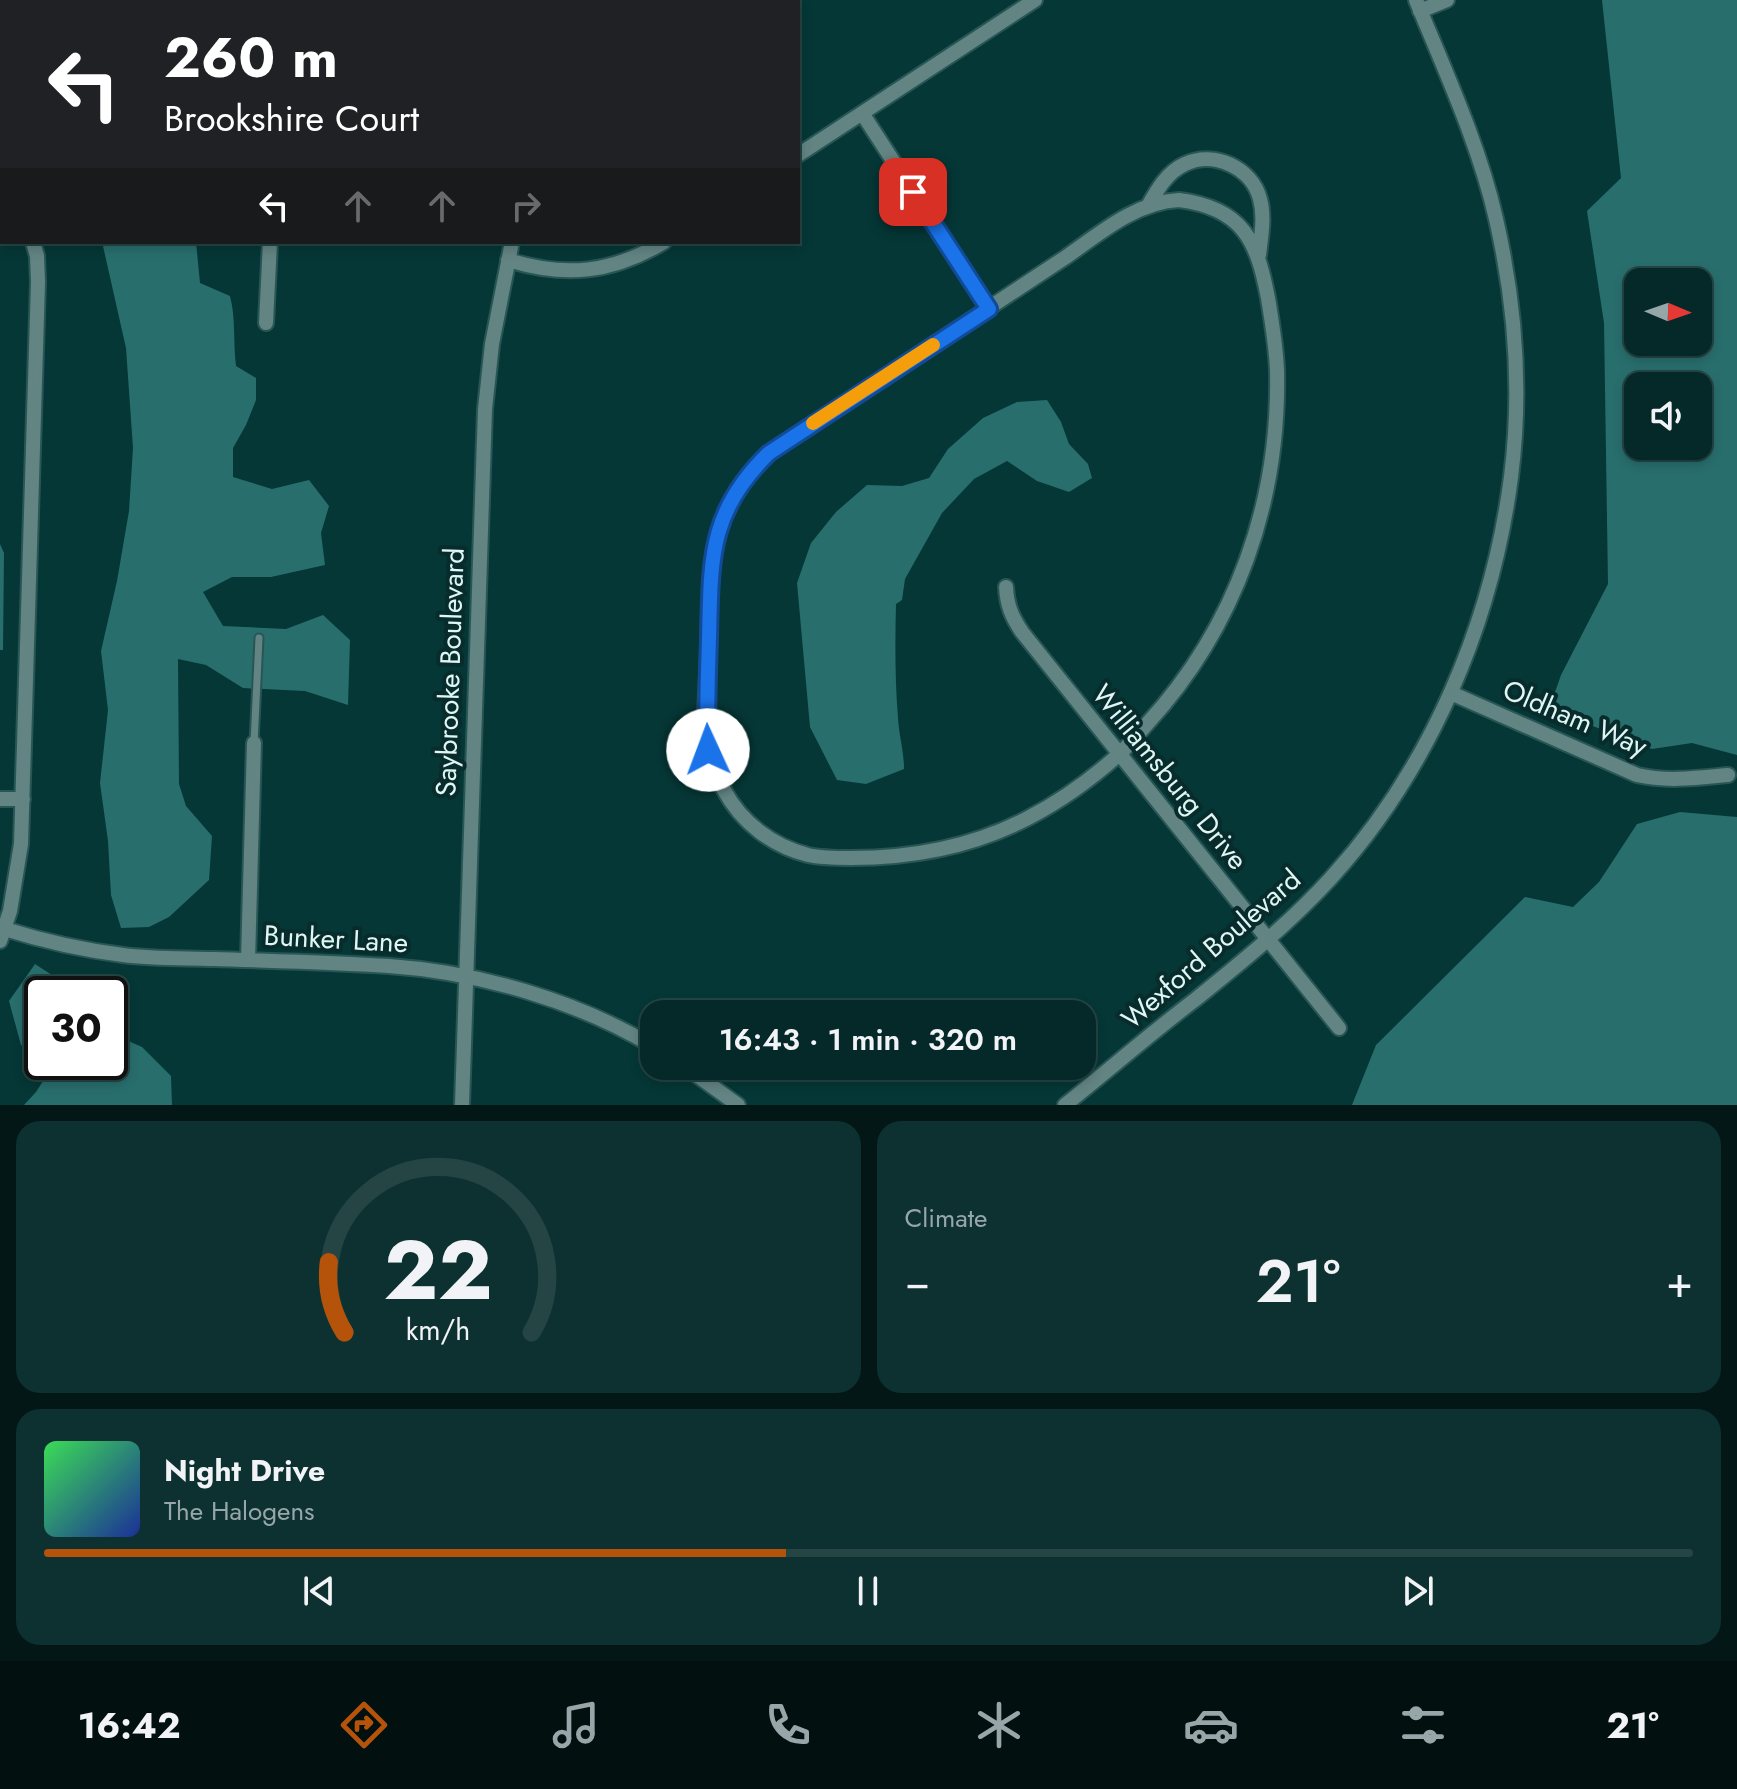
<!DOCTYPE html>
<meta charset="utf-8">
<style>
body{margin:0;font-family:Jost,sans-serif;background:#0d3130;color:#f1f3f6;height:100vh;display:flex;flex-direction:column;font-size:30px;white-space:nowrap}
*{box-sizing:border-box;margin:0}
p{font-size:26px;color:#97a6a8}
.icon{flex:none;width:44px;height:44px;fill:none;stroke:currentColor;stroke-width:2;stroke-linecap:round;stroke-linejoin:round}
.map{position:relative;height:1105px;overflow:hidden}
.side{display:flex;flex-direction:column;gap:16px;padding:16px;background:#021716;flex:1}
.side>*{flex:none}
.top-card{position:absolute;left:0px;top:0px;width:800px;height:244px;box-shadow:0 4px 12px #0003,0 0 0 2px #254545;background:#202124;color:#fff;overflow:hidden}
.needle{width:52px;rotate:92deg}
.controls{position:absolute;left:1624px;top:268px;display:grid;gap:16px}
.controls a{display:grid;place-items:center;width:88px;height:88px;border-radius:16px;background:#042928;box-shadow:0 4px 12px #0003,0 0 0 2px #254545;font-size:40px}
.speed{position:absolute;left:24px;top:976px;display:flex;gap:16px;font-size:40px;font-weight:700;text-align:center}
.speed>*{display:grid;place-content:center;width:104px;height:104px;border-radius:50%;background:#042928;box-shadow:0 4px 12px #0003,0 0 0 2px #254545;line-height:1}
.speed .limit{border:4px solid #111;border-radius:12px;background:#fff;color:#111}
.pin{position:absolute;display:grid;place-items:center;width:68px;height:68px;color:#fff;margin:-34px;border-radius:16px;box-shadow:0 4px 12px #0006}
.me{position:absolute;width:88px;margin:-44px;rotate:358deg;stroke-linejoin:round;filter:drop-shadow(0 0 6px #0008)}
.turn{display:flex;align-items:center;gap:28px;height:168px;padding:0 32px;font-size:36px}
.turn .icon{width:104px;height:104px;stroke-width:2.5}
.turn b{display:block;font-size:56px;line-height:68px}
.lanes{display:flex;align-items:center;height:76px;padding:0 32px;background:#0003;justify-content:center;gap:40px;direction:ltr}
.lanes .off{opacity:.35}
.big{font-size:60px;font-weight:600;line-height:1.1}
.side .card{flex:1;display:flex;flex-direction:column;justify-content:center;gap:12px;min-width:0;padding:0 28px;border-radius:24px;background:#0d3130}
.side .dial{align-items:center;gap:0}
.dial svg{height:208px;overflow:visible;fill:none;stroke:#254545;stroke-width:7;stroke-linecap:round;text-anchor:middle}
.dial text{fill:#f1f3f6;stroke:none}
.song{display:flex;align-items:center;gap:24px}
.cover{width:96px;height:96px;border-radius:12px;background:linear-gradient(135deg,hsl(130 70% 55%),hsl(230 70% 35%))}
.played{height:8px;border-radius:4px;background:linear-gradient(90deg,#b45309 45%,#254545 45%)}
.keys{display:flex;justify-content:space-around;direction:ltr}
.heat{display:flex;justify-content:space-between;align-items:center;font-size:44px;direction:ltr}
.side .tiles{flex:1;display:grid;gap:16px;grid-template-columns:1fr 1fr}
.card:last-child{grid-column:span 2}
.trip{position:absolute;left:640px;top:1000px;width:456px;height:80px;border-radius:24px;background:#042928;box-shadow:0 4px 12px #0003,0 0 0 2px #254545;font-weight:600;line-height:80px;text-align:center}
.dock{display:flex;height:128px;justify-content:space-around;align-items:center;background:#021010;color:#97a6a8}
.dock .icon{width:56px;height:56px}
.dock .on{color:#b45309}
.dock b{font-size:36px;color:#f1f3f6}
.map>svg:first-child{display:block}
</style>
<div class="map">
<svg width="1737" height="1105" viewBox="0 0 1737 1105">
<rect width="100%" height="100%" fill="#053736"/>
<path fill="#286e6d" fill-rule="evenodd" d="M 1602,0 L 1737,0 L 1737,755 L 1692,743 L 1652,749 L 1549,709 L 1561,675 L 1608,584 L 1604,323 L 1587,211 L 1621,178 ZM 1698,282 L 1698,342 L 1638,342 L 1638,282 ZM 1638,386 L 1698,386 L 1698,446 L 1638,446 Z
M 108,242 L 196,242 L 200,283 L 230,296 C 236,318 233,343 236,366 L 256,378 L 256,400 L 246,425 L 233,448 L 233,477 L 272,489 L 309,480 L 329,506 L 321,533 L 325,565 L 271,577 L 232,577 L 203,592 L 223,626 L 286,629 L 323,615 L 350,640 L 348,705 L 305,691 L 243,688 L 206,665 L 178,659 L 179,784 L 186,806 L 212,836 L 209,880 L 169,917 L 149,927 L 121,928 L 111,895 L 108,841 L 100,783 L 108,710 L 101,651 L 117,581 L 129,511 L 133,448 L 126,348 L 103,246 Z
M 1047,400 L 1061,422 L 1069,444 L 1088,464 L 1092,478 L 1069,492 L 1037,481 L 1007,461 L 974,479 L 942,513 L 905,579 L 902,600 L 896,604 C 895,643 895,680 898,718 C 899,736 904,751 904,769 L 866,784 L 837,780 L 810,727 L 797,583 L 811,543 L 836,512 L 867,485 L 902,486 L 929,478 L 948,449 L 983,418 L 1017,402 Z
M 0,544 L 4,553 L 3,650 L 0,650 Z
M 1680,812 L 1737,817 L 1737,1105 L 1352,1105 L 1376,1045 L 1525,897 L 1573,907 L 1599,882 L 1637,824 Z
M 35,964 L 75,990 L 77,994 L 42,994 L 42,1060 L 21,1045 L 9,1001 Z
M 110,1033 L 142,1047 L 171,1076 L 172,1105 L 24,1105 L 36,1092 L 52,1067 L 45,1062 L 110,1062 Z"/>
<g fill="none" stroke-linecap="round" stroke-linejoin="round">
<path stroke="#4c9e9e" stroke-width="4" d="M 769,2 L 773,0"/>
<defs>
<path id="lane" d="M 254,743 L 259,638"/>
<path id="street" d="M 618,2 L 619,0
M 1420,11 L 1447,0
M 862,113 L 989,309
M 798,155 L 1035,0
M 0,183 L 2,186
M 1179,200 C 1243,208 1257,241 1268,298 C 1272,322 1276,346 1277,370 C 1280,502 1236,627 1147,724 C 1137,735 1128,747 1117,756 C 1090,780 1059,802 1028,818 C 972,847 913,858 851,858 C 837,858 822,858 808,855 C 772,846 741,822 724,790 C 717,778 710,763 708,749 C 702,717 708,680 708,647 C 711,565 706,514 769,453 L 1066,257 C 1100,233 1136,202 1179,200 Z
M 1148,206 C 1157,190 1167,172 1185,164 C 1214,150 1252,168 1260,199 C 1265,217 1261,237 1259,255
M 508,260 C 566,278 612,273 664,242
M 266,323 L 270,242
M 1006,587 C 1007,606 1012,617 1022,632 L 1339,1028
M 1451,693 L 1637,775 C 1667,782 1697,778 1728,775
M 0,799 L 23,799
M 5,929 C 43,941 83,950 123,955 C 153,959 183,958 214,959 C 272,961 331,962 389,966 C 478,972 578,1001 654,1047
M 0,941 L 10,911 L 21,844 L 38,282 L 37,256 L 33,242
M 248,960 L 254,743
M 684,1066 L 738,1105
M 462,1105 L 485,409 L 492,344 L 512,242
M 1065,1105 C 1109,1070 1151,1033 1196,999 C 1243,961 1290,923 1331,878 C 1431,768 1492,623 1511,477 C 1522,391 1515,302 1496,219 C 1479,144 1445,71 1416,0"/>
<path id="secondary" d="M 314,2 L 317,0
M 0,207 L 2,205"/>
</defs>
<use href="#lane" stroke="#285655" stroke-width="11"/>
<use href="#street" stroke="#285655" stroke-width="18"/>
<use href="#secondary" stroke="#285655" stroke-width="20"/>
<use href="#lane" stroke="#628483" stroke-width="7"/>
<use href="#street" stroke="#628483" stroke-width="14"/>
<use href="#secondary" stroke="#7cb5b3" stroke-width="16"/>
</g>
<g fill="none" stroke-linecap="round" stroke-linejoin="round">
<defs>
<path id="route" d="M 708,750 C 706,713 708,676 709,639 C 711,560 708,512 769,453 L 989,309 L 913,192"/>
</defs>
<use href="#route" stroke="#114b97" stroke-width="20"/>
<use href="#route" stroke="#1a73e8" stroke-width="14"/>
<path stroke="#f59e0b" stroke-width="14" d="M 813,423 L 933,345"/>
</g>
<g text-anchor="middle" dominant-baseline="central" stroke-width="8" stroke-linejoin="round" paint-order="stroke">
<g font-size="28" fill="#dff6f5" stroke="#082b2b">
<text transform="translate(450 672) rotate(-88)">Saybrooke Boulevard</text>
<text transform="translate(1575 718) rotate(23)">Oldham Way</text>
<text transform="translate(1170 777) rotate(51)">Williamsburg Drive</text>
<text transform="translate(336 939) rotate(3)">Bunker Lane</text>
<text transform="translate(1211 949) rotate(-41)">Wexford Boulevard</text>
</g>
</g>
</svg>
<div class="controls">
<a><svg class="needle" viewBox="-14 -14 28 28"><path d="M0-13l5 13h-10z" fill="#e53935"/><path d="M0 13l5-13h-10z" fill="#97a6a8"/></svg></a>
<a><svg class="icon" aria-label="sound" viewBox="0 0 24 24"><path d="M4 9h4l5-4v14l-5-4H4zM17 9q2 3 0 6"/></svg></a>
</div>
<div class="speed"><div class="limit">30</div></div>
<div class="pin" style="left:913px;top:192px;background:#d93025"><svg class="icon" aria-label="arrive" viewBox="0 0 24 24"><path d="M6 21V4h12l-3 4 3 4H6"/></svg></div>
<svg class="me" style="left:708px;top:750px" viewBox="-20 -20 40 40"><circle r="19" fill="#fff"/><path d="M0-13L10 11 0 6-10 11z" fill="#1a73e8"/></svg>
<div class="trip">16:43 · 1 min · 320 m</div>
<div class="top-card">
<div class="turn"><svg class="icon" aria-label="left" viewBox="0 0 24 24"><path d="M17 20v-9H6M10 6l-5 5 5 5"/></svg><div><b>260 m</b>Brookshire Court</div></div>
<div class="lanes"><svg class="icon" aria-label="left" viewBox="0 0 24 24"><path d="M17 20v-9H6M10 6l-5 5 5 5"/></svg><svg class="icon off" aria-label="ahead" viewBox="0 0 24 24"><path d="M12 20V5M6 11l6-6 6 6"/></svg><svg class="icon off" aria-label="ahead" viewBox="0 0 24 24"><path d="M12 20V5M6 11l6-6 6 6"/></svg><svg class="icon off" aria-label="right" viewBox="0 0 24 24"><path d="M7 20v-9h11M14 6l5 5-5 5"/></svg></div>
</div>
</div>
<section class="side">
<div class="tiles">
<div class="card dial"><svg viewBox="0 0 100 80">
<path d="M14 69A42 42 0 1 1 86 69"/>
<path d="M14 69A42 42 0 0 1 8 42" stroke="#b45309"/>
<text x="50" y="56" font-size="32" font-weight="700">22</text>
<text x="50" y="72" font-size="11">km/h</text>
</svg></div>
<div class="card"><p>Climate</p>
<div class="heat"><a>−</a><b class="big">21°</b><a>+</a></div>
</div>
<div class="card">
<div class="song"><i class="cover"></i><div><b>Night Drive</b><p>The Halogens</p></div></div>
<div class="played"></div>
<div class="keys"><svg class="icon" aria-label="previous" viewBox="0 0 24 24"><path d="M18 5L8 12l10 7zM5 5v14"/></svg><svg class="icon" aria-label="pause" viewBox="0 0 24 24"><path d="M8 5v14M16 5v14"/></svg><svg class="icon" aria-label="next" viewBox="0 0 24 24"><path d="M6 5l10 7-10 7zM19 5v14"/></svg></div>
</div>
</div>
</section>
<nav class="dock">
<b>16:42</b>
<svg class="icon on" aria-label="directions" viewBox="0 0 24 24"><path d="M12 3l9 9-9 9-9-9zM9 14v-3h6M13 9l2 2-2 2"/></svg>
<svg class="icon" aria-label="music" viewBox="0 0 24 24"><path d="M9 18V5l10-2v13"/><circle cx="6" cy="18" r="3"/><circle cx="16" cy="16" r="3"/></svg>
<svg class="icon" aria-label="phone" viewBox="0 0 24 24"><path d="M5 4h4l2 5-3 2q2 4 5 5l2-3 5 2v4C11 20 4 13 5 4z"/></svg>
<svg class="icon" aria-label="climate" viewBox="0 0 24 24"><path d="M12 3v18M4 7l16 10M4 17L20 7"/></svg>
<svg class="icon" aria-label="car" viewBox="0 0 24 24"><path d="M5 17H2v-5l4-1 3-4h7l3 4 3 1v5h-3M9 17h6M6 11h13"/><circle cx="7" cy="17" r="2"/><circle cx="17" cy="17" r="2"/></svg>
<svg class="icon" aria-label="filters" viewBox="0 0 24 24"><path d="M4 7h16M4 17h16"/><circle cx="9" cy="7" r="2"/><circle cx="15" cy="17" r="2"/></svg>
<b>21°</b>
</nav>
